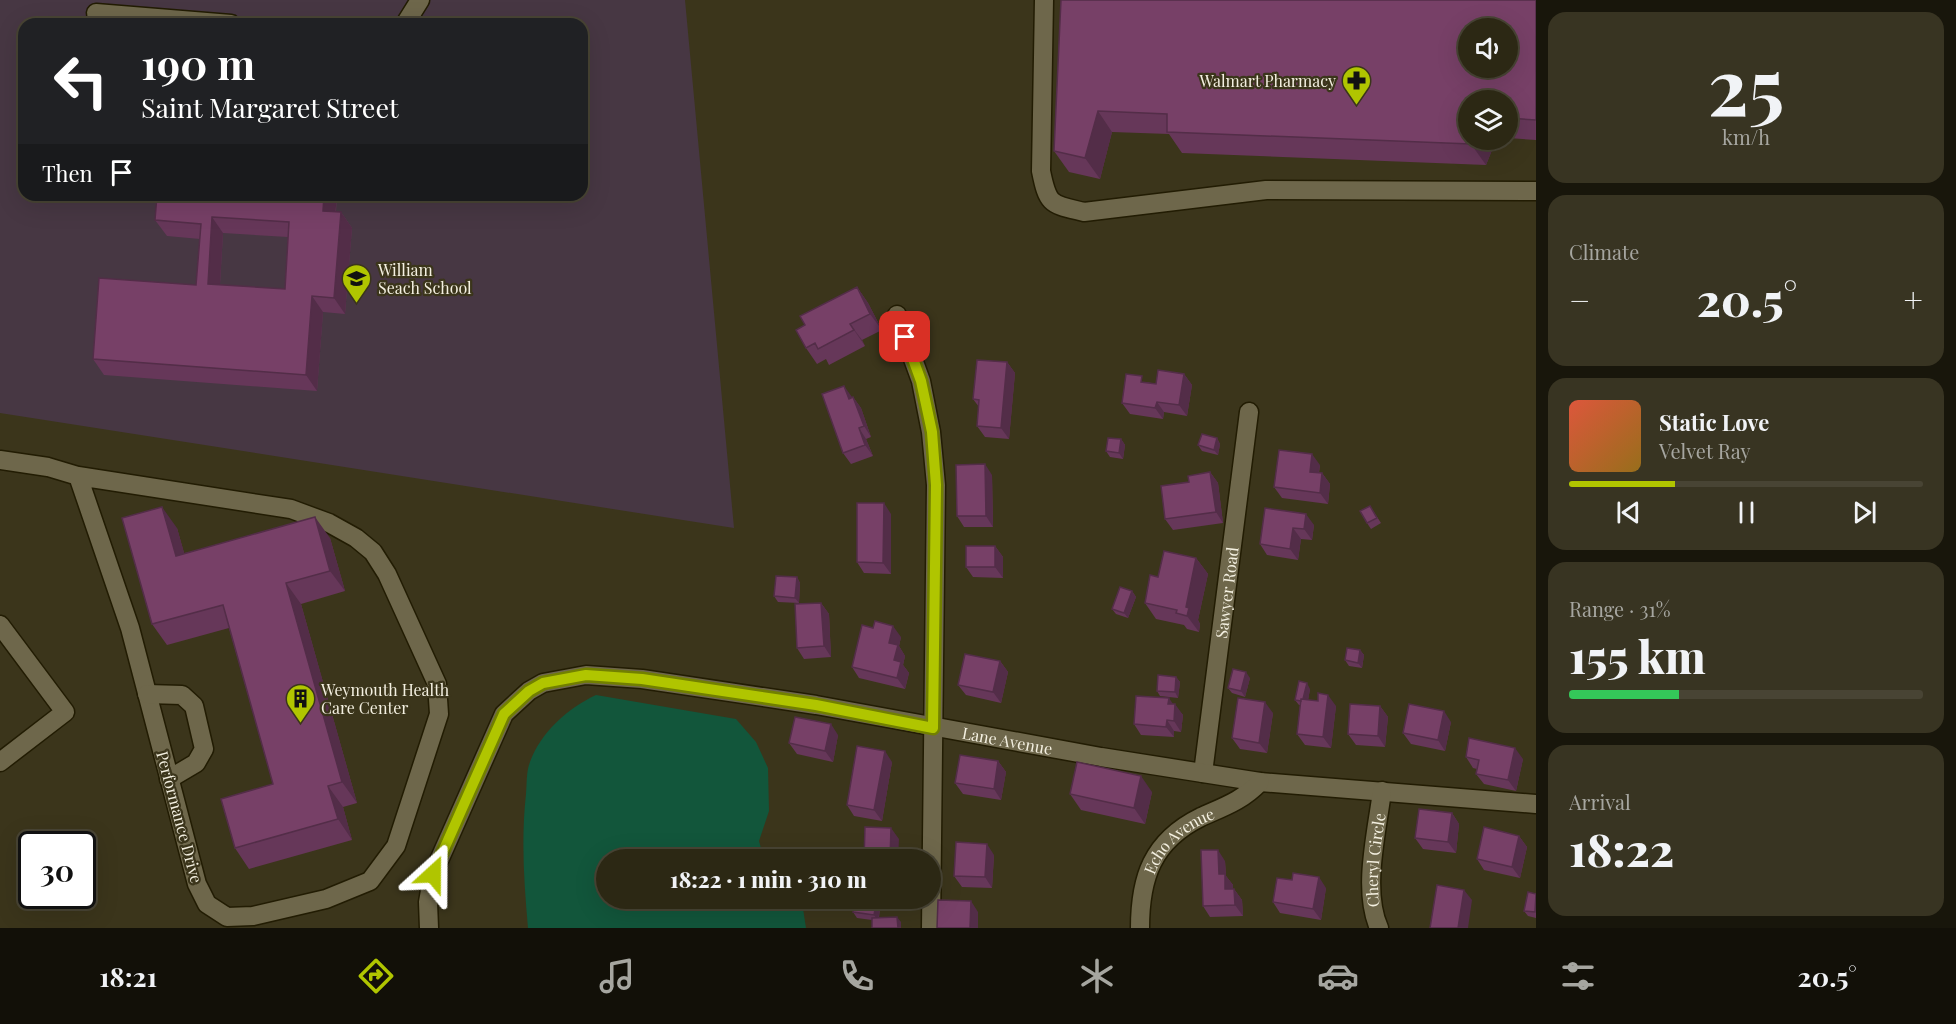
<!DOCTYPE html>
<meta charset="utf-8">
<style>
body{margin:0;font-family:"Playfair Display",serif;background:#383422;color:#f1f3f6;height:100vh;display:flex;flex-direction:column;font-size:22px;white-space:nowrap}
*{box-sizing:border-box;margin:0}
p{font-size:20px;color:#a6a6a0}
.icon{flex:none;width:33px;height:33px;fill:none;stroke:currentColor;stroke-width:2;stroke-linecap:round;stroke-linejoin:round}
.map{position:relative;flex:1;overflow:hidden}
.drawer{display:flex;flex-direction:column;gap:12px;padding:12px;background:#18160b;width:420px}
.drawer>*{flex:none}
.guide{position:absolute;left:18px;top:18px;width:570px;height:183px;border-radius:18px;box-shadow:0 6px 24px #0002,0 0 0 2px #484434;background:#202124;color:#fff;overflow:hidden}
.buttons{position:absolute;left:1458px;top:18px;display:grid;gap:12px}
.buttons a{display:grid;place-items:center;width:60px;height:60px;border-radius:50%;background:#2c2814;box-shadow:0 6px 24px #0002,0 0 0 2px #484434;font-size:30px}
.speed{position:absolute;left:18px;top:831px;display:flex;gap:12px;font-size:30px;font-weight:700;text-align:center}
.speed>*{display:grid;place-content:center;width:78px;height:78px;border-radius:50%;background:#2c2814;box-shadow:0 6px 24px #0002,0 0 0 2px #484434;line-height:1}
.speed .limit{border:3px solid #111;border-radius:9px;background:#fff;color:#111}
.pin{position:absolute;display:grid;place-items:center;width:51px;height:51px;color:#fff;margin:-26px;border-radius:12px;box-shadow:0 3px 9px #0006}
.me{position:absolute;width:66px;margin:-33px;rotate:24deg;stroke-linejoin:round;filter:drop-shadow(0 0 4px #0008)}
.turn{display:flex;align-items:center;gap:21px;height:126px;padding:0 24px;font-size:27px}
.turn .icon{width:78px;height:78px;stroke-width:2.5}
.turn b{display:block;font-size:42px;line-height:51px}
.then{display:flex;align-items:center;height:57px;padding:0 24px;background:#0003;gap:12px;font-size:22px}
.big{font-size:45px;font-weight:800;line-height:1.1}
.drawer .widget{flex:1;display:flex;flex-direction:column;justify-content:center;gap:9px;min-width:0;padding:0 21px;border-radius:18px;background:#383422}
.drawer .dial{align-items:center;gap:0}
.dial b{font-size:78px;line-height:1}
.song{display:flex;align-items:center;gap:18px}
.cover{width:72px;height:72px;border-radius:9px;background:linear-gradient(135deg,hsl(10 70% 55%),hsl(40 70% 35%))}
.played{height:6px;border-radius:3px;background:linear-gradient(90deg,#b0c500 30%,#484434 30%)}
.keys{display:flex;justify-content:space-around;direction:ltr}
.heat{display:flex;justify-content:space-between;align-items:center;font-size:33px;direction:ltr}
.charge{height:9px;border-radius:4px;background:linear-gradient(90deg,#34c759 31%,#484434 0)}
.trip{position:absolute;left:596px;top:849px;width:345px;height:60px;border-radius:30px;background:#2c2814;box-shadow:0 6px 24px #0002,0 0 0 2px #484434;font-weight:800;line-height:60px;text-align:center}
.menu{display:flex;height:96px;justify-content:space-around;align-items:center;background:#121008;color:#a6a6a0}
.menu .icon{width:42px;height:42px}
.menu .current{color:#b0c500}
.menu b{font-size:27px;color:#f1f3f6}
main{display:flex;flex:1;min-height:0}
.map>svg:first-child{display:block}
</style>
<main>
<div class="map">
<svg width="1536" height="928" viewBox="0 0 1536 928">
<rect width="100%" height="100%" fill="#3b351b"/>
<path fill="#473743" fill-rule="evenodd" d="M 0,0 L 685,0 L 734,528 L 0,413 ZM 24,24 L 582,24 L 582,195 L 24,195 Z"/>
<path fill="#12563b" d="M 596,695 L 736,719 L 756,742 L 768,768 L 769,811 L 759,841 L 764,859 L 606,860 L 606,898 L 799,899 L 802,902 L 806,928 L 528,928 C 524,883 521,839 526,794 C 527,784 526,772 530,762 C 541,732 568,708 596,695 Z"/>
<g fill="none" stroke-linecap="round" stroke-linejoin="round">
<defs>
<g id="minor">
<path d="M 1044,0 L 1041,171 C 1048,206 1051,204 1084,212 L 1266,190 L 1536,191"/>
<path d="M 96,13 L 231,24"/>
<path d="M 405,24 L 420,0"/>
<path d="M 897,315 L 921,381 L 931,432 L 936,485 L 931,928"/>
<path d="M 0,460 L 48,467 L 78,476 L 291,509 L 329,523 L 356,538 L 373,552 L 387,574 L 437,684 L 439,714 L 396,846 L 370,881 L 326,899 L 253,916 L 227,917 L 207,904 L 197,884 L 130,628 L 78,476"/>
<path d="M 0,625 L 65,712 L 0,762"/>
<path d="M 147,694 L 182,695 L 194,706 L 204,749 L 196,763 L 169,779"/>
<path id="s1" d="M 1203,773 L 1249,412"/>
<path id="s2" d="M 429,928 L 428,902 L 433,874 L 504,714 L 529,691 L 543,683 L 586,675 L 642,679 L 816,705 L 1101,757 L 1260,782 L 1536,804"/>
<path id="s3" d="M 1140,928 C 1140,878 1152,841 1201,817 C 1223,807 1242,801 1260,782"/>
<path id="s4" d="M 1379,928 C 1362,890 1377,832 1382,791"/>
</g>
</defs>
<use href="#minor" stroke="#221c03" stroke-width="21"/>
<use href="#minor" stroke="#6e674b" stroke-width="18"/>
</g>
<path fill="#663759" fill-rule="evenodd" d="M 1061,0 L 1536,0 L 1536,140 L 1508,138 L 1508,100 L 1468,100 L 1468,140 L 1496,140 L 1486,165 L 1182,153 L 1169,134 L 1112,132 L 1100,179 L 1069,172 L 1054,151 Z
M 157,195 L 337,195 L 336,212 L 341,212 L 352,228 L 345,314 L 323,312 L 317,391 L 104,375 L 93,359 L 196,285 L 200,239 L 167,236 L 155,220 ZM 223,233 L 288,237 L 285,289 L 220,285 Z
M 857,287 L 868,303 L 882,330 L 862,340 L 865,346 L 829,365 L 826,359 L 817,364 L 806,348 L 805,325 Z
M 1007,362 L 1015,373 L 1009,439 L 985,437 L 977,426 L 979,407 L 973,399 Z
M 1184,374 L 1192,385 L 1187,416 L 1164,412 L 1163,419 L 1130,414 L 1122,403 L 1146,382 L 1156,384 Z
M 853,397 L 861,408 L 871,437 L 866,439 L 873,456 L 851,464 L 843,453 Z
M 1217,438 L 1220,444 L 1218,455 L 1202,451 L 1198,445 Z
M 1121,439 L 1125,445 L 1123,459 L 1110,457 L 1106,451 Z
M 1320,465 L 1319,473 L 1322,473 L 1330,484 L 1328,504 L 1282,498 L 1274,487 Z
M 1210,472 L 1218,483 L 1223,523 L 1173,530 L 1165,519 L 1189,482 Z
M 992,475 L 993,527 L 964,527 L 957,516 Z
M 1370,506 L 1381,523 L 1371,529 L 1367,523 Z
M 1265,508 L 1314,525 L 1312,540 L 1301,539 L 1298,560 L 1267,555 L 1260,544 Z
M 891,514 L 891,574 L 864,573 L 857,562 Z
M 177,528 L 184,553 L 330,538 L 345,591 L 301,604 L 357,803 L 343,807 L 352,840 L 249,869 L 235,848 L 273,784 L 229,628 L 167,645 L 152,624 Z
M 995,546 L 1003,557 L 1003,578 L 973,577 L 966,567 Z
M 1196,558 L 1208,574 L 1198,620 L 1200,624 L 1199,632 L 1187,629 L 1184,625 L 1156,619 L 1145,603 L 1158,577 Z
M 797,577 L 800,583 L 799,603 L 778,602 L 774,596 Z
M 1132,591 L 1136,597 L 1128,618 L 1116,614 L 1112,609 Z
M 821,603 L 829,614 L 831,657 L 804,659 L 797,648 Z
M 901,637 L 899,646 L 905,656 L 903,665 L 909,673 L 905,689 L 859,678 L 852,667 Z
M 1360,650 L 1364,655 L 1362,668 L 1349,666 L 1345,660 Z
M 1000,661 L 1008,672 L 1001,703 L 966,695 L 958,685 Z
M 1176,677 L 1180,682 L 1178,698 L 1160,696 L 1157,691 Z
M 1250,678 L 1245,697 L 1232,693 L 1228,688 Z
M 1310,689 L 1308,700 L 1336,706 L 1331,748 L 1305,745 L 1297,734 L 1300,705 L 1299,705 L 1295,700 Z
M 1173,704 L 1183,715 L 1181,732 L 1174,731 L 1174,737 L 1141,735 L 1134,724 Z
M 1380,706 L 1388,717 L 1385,747 L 1356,745 L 1348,734 Z
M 1273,713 L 1267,753 L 1240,749 L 1232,738 Z
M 1451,722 L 1445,751 L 1411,744 L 1403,733 Z
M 838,735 L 833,762 L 797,754 L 789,743 Z
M 1466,757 L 1523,759 L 1516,791 L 1484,784 L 1476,774 L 1477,769 L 1473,768 Z
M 998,761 L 1006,772 L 1001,800 L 963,794 L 955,783 Z
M 892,762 L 882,821 L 854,816 L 847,805 Z
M 1152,792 L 1145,824 L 1081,810 L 1070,794 Z
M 1452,813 L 1459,824 L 1456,853 L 1423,849 L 1415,838 Z
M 1519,836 L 1527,847 L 1520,878 L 1484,870 L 1477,859 Z
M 994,855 L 992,888 L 962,887 L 954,876 Z
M 1225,861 L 1226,876 L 1233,885 L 1233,889 L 1234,889 L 1242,900 L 1243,916 L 1210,917 L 1203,906 Z
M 1326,888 L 1321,920 L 1280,913 L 1273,902 Z
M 1536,894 L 1536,918 L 1528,916 L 1524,911 Z
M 876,903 L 880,908 L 879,918 L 901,922 L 901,928 L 872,928 L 872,920 L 857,918 L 853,912 Z"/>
<path fill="#532d48" d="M 1098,111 L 1112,132 L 1100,179 L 1085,158 Z
M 1473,140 L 1496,140 L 1486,165 L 1471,144 Z
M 324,195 L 337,195 L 334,227 L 323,211 Z
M 341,212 L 352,228 L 345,314 L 334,298 Z
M 212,217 L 223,233 L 219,300 L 208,284 Z
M 857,287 L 868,303 L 882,330 L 870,314 Z
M 312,296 L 323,312 L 317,391 L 306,375 Z
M 850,324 L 862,340 L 865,346 L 854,330 Z
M 1007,362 L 1015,373 L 1009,439 L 1001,428 Z
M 1184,374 L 1192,385 L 1187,416 L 1179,405 Z
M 844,386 L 852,397 L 856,410 L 849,399 Z
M 853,397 L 861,408 L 871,437 L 864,426 Z
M 1157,402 L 1164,412 L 1163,419 L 1155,408 Z
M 859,428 L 866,439 L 873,456 L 865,445 Z
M 1217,438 L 1220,444 L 1218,455 L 1214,450 Z
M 1121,439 L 1125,445 L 1123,459 L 1119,453 Z
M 1312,454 L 1320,465 L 1317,482 L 1310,472 Z
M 985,464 L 992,475 L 993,527 L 986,516 Z
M 1210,472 L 1218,483 L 1223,523 L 1216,512 Z
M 1322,473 L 1330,484 L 1328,504 L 1320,493 Z
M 884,503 L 891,514 L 891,574 L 883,563 Z
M 162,507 L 177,528 L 191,577 L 176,556 Z
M 1306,514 L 1314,525 L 1312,540 L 1304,529 Z
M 315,517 L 330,538 L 345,591 L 330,571 Z
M 1293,528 L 1301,539 L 1298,560 L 1290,549 Z
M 995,546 L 1003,557 L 1003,578 L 995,567 Z
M 1196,558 L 1208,574 L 1198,620 L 1200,624 L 1199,632 L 1187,616 L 1186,607 Z
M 797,577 L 800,583 L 799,603 L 795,598 Z
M 286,583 L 301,604 L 357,803 L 342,782 Z
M 1132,591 L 1136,597 L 1128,618 L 1124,613 Z
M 821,603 L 829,614 L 831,657 L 824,646 Z
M 893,626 L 901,637 L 899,646 L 905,656 L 903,665 L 909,673 L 905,689 L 897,678 L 889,643 Z
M 1360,650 L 1364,655 L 1362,668 L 1358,663 Z
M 1000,661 L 1008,672 L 1001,703 L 993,692 Z
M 1246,672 L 1250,678 L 1245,697 L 1241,691 Z
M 1176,677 L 1180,682 L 1178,698 L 1175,692 Z
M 1307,683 L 1310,689 L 1307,707 L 1303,701 Z
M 1328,695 L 1336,706 L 1331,748 L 1323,737 Z
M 1169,698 L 1175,707 L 1175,704 L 1183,715 L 1181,732 L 1174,721 L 1168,704 Z
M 1265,702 L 1273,713 L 1267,753 L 1259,743 Z
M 1380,706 L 1388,717 L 1385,747 L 1378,736 Z
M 1444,711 L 1451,722 L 1445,751 L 1438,740 Z
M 1167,720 L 1174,731 L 1174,737 L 1166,727 Z
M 831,724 L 838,735 L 833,762 L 825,751 Z
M 1515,748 L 1523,759 L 1516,791 L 1508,780 Z
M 885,751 L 892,762 L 882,821 L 874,810 Z
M 998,761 L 1006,772 L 1001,800 L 994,789 Z
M 1141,776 L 1152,792 L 1145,824 L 1134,808 Z
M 328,786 L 343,807 L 352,840 L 338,819 Z
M 1452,813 L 1459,824 L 1456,853 L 1448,842 Z
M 891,828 L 899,839 L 898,860 L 890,860 Z
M 1519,836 L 1527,847 L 1520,878 L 1512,867 Z
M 987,844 L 994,855 L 992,888 L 985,877 Z
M 1218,850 L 1225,861 L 1226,876 L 1233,885 L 1233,900 L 1225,889 L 1219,874 Z
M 1319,877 L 1326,888 L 1321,920 L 1313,909 Z
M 1234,889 L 1242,900 L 1243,916 L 1235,905 Z
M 1464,890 L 1472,900 L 1468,928 L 1458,928 Z
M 971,901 L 978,912 L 978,928 L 970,928 Z
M 876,903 L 880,908 L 878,921 L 874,915 Z
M 897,917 L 901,922 L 901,928 L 898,928 Z"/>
<path fill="#774067" stroke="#532d48" stroke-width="1.5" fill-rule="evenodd" d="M 1061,0 L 1536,0 L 1536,120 L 1508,118 L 1508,100 L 1468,100 L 1468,140 L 1473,140 L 1471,144 L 1167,132 L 1167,114 L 1098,111 L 1085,158 L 1054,151 ZM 1468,28 L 1508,28 L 1508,68 L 1468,68 Z
M 157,195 L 324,195 L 323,211 L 341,212 L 334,298 L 312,296 L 306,375 L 93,359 L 99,278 L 196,285 L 201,224 L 155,220 ZM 212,217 L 289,222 L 285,289 L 208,284 Z
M 857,287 L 870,314 L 850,324 L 854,330 L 818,349 L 815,343 L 806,348 L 796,330 L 805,325 L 800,316 Z
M 977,360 L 1007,362 L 1001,428 L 977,426 L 979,400 L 973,399 Z
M 1158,370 L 1184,374 L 1179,405 L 1157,402 L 1155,408 L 1122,403 L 1126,374 L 1142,376 L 1141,382 L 1156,384 Z
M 844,386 L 849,399 L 853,397 L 864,426 L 859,428 L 865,445 L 843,453 L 822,394 Z
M 1202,434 L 1217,438 L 1214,450 L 1198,445 Z
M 1108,438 L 1121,439 L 1119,453 L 1106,451 Z
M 1279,450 L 1312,454 L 1310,472 L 1322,473 L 1320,493 L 1274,487 Z
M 985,464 L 986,516 L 957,516 L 956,465 Z
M 1210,472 L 1216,512 L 1165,519 L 1161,486 L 1189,482 L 1188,476 Z
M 857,503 L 884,503 L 883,563 L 857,562 Z
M 1370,506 L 1377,518 L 1367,523 L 1360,511 Z
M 162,507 L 176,556 L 315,517 L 330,571 L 286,583 L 342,782 L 328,786 L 338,819 L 235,848 L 221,799 L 273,784 L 223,605 L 152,624 L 122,518 Z
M 1265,508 L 1306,514 L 1304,529 L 1293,528 L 1290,549 L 1260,544 Z
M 966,546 L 995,546 L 995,567 L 966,567 Z
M 1164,551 L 1196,558 L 1186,607 L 1189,608 L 1187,616 L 1176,613 L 1177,610 L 1145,603 L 1150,575 L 1158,577 Z
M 776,576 L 797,577 L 795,598 L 774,596 Z
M 1120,587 L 1132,591 L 1124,613 L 1112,609 Z
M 821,603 L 824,646 L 797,648 L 795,604 Z
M 875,621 L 893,626 L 889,643 L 898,645 L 894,660 L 901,662 L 897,678 L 852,667 L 862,625 L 873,628 Z
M 1347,648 L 1360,650 L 1358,663 L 1345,660 Z
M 965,654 L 1000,661 L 993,692 L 958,685 Z
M 1233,669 L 1246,672 L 1241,691 L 1228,688 Z
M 1158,675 L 1176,677 L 1175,692 L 1157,691 Z
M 1299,681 L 1307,683 L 1303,699 L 1301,699 L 1301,701 L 1295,700 Z
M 1318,693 L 1328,695 L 1323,737 L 1297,734 L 1301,699 L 1318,701 Z
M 1136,696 L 1169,698 L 1168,704 L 1175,704 L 1174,721 L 1167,720 L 1166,727 L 1134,724 Z
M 1238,698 L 1265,702 L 1259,743 L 1232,738 Z
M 1350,704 L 1380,706 L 1378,736 L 1348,734 Z
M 1409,704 L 1444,711 L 1438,740 L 1403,733 Z
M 795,717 L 831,724 L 825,751 L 789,743 Z
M 1469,738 L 1515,748 L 1508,780 L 1476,774 L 1479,760 L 1466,757 Z
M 857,746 L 885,751 L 874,810 L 847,805 Z
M 960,755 L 998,761 L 994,789 L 955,783 Z
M 1077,762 L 1141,776 L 1134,808 L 1070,794 Z
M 1419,809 L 1452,813 L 1448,842 L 1415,838 Z
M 865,827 L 891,828 L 890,860 L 864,860 Z
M 1484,827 L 1519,836 L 1512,867 L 1477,859 Z
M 956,842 L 987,844 L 985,877 L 954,876 Z
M 1201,850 L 1218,850 L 1219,874 L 1225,874 L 1225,889 L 1234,889 L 1235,905 L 1203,906 Z
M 1293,873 L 1319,877 L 1313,909 L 1273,902 L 1277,878 L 1292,880 Z
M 1437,885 L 1464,890 L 1458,928 L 1430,928 Z
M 1528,892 L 1536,894 L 1535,912 L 1524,911 Z
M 855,900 L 876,903 L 874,915 L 853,912 Z
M 938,900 L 971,901 L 970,928 L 937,928 Z
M 897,917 L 898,928 L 872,928 L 872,918 Z"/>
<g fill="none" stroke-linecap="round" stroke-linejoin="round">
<defs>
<path id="route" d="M 433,874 L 504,714 L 529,691 L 543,683 L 586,675 L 642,679 L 816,705 L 933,728 L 936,485 L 932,432 L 921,381 L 905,337"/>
</defs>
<use href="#route" stroke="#728000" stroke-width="15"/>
<use href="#route" stroke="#b0c500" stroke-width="10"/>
</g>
<defs>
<symbol id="pharmacy-pin" viewBox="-11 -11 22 30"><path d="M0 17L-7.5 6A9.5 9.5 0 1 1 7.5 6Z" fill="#b0c500" stroke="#3b351b"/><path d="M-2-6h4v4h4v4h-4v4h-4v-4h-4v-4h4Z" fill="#111"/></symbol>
<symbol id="school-pin" viewBox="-11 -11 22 30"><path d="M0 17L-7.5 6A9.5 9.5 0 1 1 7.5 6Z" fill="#b0c500" stroke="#3b351b"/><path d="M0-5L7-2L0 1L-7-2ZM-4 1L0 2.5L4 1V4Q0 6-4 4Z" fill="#111"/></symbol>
<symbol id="building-pin" viewBox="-11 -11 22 30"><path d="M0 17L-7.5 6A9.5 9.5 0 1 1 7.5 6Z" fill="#b0c500" stroke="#3b351b"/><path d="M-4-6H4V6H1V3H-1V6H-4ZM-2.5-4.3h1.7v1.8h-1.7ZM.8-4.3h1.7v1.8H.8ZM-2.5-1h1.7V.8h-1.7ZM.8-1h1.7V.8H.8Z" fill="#111"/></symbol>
</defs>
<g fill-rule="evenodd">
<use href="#pharmacy-pin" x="1340" y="64" width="33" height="45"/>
<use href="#school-pin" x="340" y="262" width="33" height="45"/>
<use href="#building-pin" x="284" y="682" width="33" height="45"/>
</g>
<g text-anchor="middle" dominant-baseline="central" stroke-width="4.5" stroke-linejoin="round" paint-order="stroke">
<g font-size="16" fill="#f4f0e1" stroke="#3b351b" text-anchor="start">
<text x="1336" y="80" text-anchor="end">Walmart Pharmacy</text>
<text x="378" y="269">William<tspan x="378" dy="18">Seach School</tspan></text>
<text x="321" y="689">Weymouth Health<tspan x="321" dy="18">Care Center</tspan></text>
</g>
<g font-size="16" fill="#f4f0e1" stroke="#3b351b">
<text stroke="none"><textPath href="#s1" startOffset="182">Sawyer Road</textPath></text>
<text stroke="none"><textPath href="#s2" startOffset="750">Lane Avenue</textPath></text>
<text transform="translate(180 817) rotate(75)">Performance Drive</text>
<text stroke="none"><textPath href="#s3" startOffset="102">Echo Avenue</textPath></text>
<text stroke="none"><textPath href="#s4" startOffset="69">Cheryl Circle</textPath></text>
</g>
</g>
</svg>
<div class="buttons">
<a><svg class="icon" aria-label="sound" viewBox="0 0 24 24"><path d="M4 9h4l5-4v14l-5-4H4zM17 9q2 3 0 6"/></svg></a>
<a><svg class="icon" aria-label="layers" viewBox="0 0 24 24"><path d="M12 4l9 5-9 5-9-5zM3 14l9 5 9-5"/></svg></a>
</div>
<div class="speed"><div class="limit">30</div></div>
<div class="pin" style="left:905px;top:337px;background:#d93025"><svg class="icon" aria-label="arrive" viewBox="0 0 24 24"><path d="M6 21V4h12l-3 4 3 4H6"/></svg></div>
<svg class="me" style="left:433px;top:874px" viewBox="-20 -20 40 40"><path d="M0-17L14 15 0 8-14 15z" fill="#b0c500" stroke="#fff" stroke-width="4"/></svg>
<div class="trip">18:22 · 1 min · 310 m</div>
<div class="guide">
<div class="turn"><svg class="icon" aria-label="left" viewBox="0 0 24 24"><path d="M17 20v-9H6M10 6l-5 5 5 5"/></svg><div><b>190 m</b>Saint Margaret Street</div></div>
<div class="then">Then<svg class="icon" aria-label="arrive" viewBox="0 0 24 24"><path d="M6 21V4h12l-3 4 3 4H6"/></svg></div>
</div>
</div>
<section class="drawer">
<div class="widget dial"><b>25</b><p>km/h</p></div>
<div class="widget"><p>Climate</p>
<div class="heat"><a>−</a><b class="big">20.5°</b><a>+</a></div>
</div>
<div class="widget">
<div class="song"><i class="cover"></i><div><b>Static Love</b><p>Velvet Ray</p></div></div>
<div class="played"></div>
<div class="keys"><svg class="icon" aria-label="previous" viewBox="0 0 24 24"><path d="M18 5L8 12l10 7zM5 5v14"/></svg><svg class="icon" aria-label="pause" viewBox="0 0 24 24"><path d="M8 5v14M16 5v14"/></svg><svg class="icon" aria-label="next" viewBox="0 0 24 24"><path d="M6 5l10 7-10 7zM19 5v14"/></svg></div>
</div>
<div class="widget"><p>Range · 31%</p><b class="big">155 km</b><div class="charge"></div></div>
<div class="widget"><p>Arrival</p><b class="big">18:22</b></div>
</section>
</main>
<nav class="menu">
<b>18:21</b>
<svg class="icon current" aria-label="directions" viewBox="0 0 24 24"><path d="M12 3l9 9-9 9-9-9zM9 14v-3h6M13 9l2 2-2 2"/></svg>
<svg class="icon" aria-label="music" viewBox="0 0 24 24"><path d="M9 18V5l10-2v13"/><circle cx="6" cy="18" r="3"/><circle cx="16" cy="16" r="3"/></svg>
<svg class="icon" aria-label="phone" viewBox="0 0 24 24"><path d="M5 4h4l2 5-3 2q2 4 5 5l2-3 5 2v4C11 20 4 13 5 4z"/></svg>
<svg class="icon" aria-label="climate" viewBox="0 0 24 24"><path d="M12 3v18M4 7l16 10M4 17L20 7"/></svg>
<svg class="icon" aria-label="car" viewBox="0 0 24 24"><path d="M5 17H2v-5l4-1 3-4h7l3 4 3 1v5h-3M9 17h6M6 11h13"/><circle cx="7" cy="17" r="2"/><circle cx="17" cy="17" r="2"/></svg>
<svg class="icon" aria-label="filters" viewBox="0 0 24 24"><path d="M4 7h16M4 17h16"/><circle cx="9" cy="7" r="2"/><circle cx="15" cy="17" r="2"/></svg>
<b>20.5°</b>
</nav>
